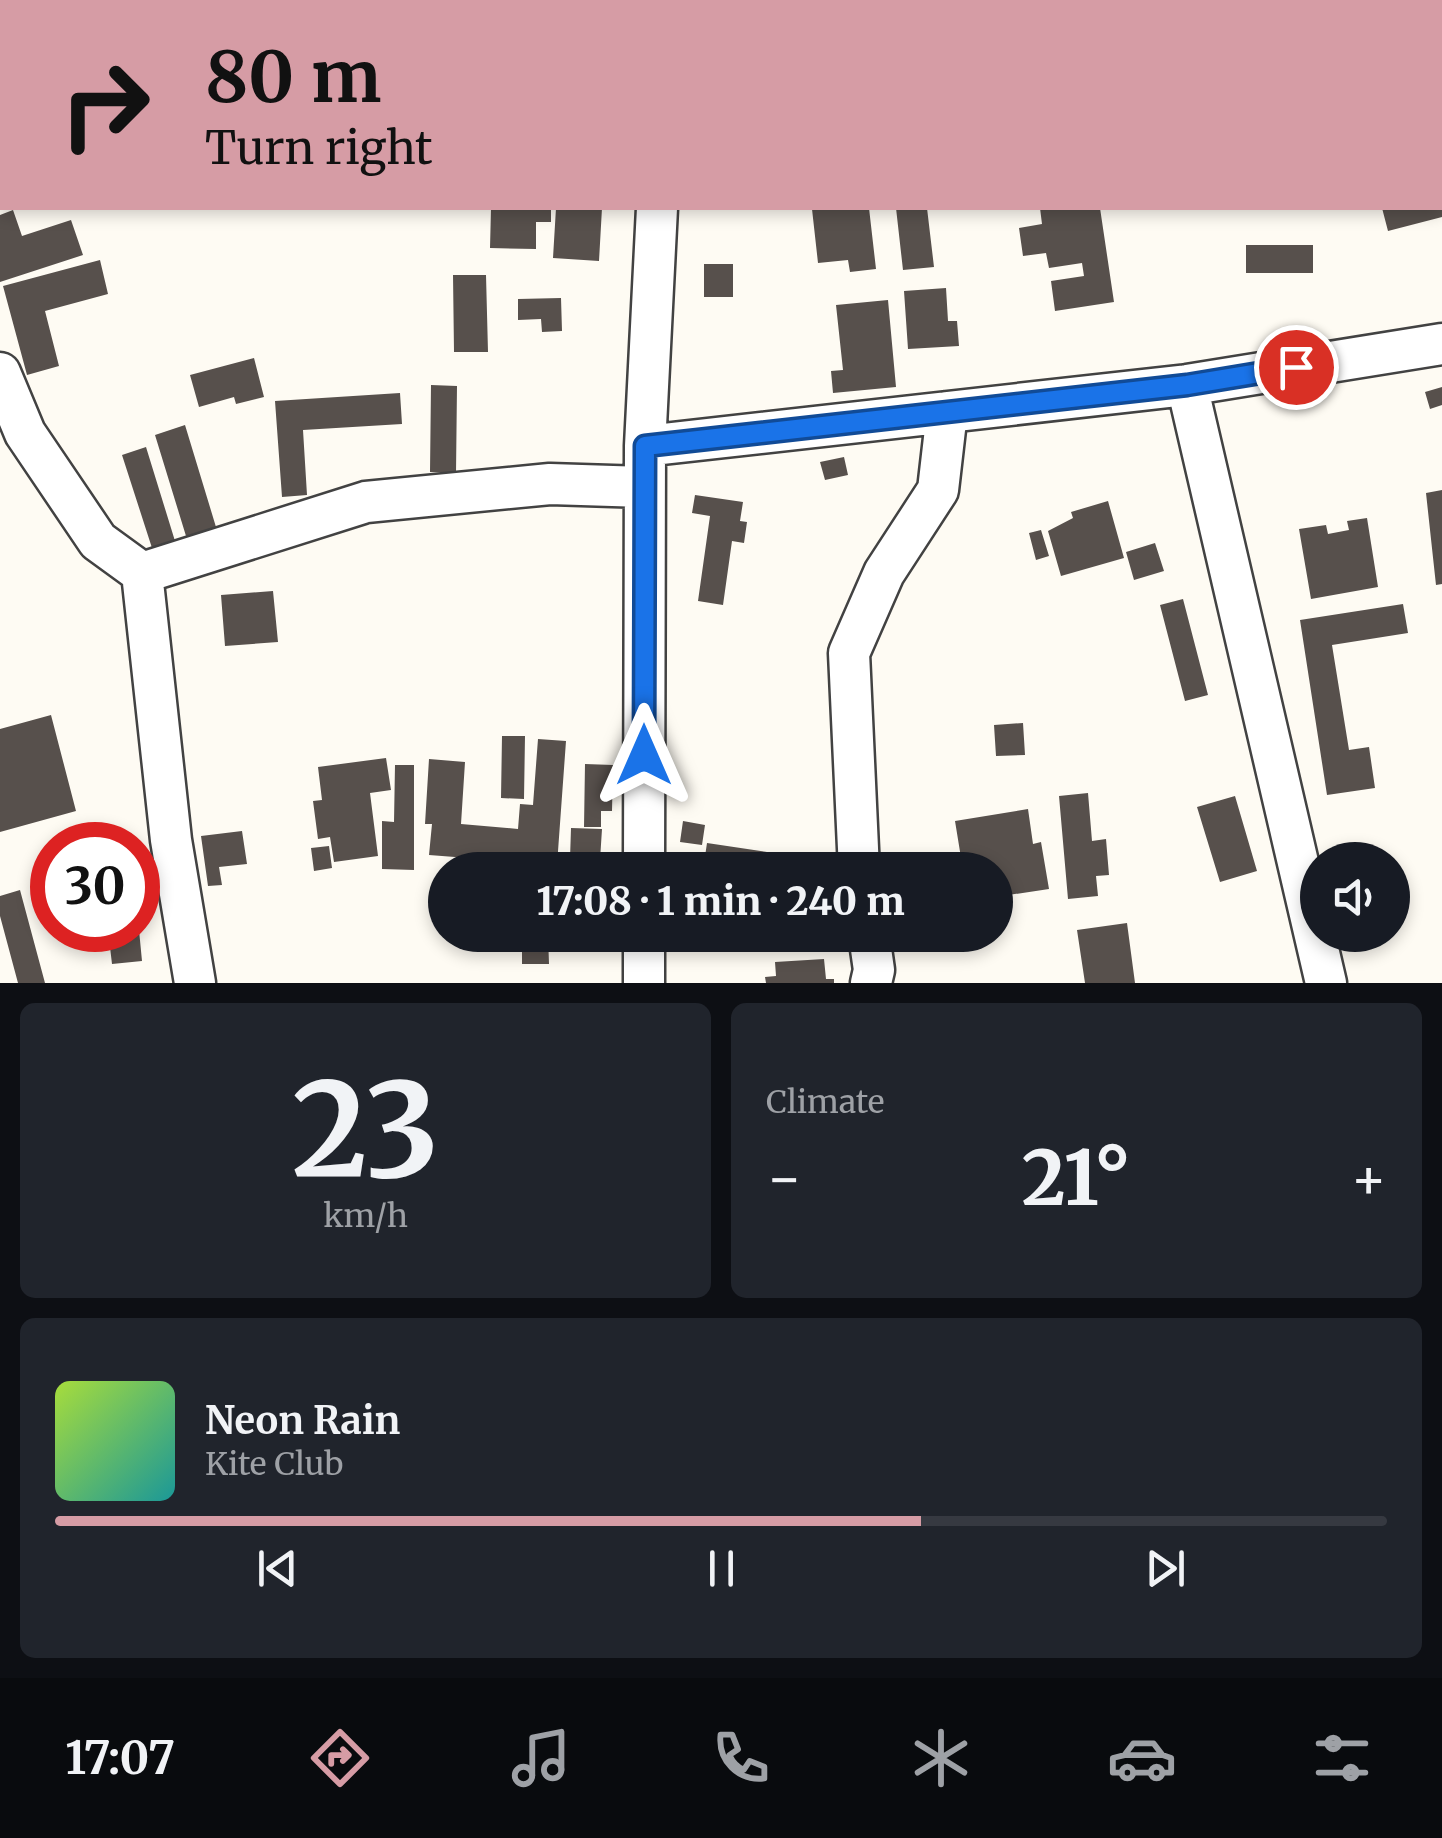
<!DOCTYPE html>
<meta charset="utf-8">
<style>
body{margin:0;font-family:Merriweather,serif;background:#20242c;color:#f1f3f6;height:100vh;display:flex;flex-direction:column;font-size:38px;white-space:nowrap}
*{box-sizing:border-box;margin:0}
p{font-size:32px;color:#9ea1a6}
.icon{flex:none;width:55px;height:55px;fill:none;stroke:currentColor;stroke-width:2;stroke-linecap:round;stroke-linejoin:round}
.map{position:relative;height:983px;overflow:hidden}
.sheet{display:flex;flex-direction:column;gap:20px;padding:20px;background:#0d0f14;flex:1}
.sheet>*{flex:none}
.guide{position:absolute;left:0px;top:0px;width:1442px;height:210px;box-shadow:0 5px 15px #0003;background:#d69ca5;color:#111;overflow:hidden}
.controls{position:absolute;left:1300px;top:842px;display:grid;gap:20px}
.controls a{display:grid;place-items:center;width:110px;height:110px;border-radius:50%;background:#171b24;box-shadow:0 5px 15px #0003;font-size:50px}
.speed{position:absolute;left:30px;top:822px;display:flex;gap:20px;font-size:50px;font-weight:700;text-align:center}
.speed>*{display:grid;place-content:center;width:130px;height:130px;border-radius:50%;background:#171b24;box-shadow:0 5px 15px #0003;line-height:1}
.speed .limit{border:15px solid #d22;background:#fff;color:#111}
.pin{position:absolute;display:grid;place-items:center;width:85px;height:85px;color:#fff;margin:-42px;border:5px solid #fff;border-radius:50%;box-shadow:0 2px 10px #0007}
.me{position:absolute;width:110px;margin:-55px;rotate:0deg;stroke-linejoin:round;filter:drop-shadow(0 0 8px #0008)}
.turn{display:flex;align-items:center;gap:35px;height:210px;padding:0 40px;font-size:45px}
.turn .icon{width:130px;height:130px;stroke-width:2.5}
.turn b{display:block;font-size:70px;line-height:85px}
.big{font-size:75px;font-weight:800;line-height:1.1}
.sheet .card{flex:1;display:flex;flex-direction:column;justify-content:center;gap:15px;min-width:0;padding:0 35px;border-radius:15px;background:#20242c}
.sheet .dial{align-items:center;gap:0}
.dial b{font-size:130px;line-height:1}
.song{display:flex;align-items:center;gap:30px}
.cover{width:120px;height:120px;border-radius:15px;background:linear-gradient(135deg,hsl(80 70% 55%),hsl(180 70% 35%))}
.played{height:10px;border-radius:5px;background:linear-gradient(90deg,#d69ca5 65%,#363941 65%)}
.keys{display:flex;justify-content:space-around;direction:ltr}
.heat{display:flex;justify-content:space-between;align-items:center;font-size:55px;direction:ltr}
.sheet .tiles{flex:1;display:grid;gap:20px;grid-template-columns:1fr 1fr}
.card:last-child{grid-column:span 2}
.trip{position:absolute;left:428px;top:852px;width:585px;height:100px;border-radius:50px;background:#171b24;box-shadow:0 5px 15px #0003;font-weight:800;line-height:100px;text-align:center}
.tabs{display:flex;height:160px;justify-content:space-around;align-items:center;background:#090b0e;color:#9ea1a6}
.tabs .icon{width:70px;height:70px}
.tabs .current{color:#d69ca5}
.tabs b{font-size:45px;color:#f1f3f6}
.map>svg:first-child{display:block}
</style>
<div class="map">
<svg width="1442" height="983" viewBox="0 0 1442 983">
<rect width="100%" height="100%" fill="#fefbf3"/>
<path fill="#57504c" d="M 491,208 L 551,208 L 551,222 L 536,222 L 536,249 L 490,248 Z
M 556,208 L 602,208 L 599,261 L 553,258 Z
M 869,208 L 876,269 L 850,272 L 848,260 L 818,263 L 812,209 Z
M 896,208 L 927,208 L 934,267 L 903,270 Z
M 1040,208 L 1100,208 L 1114,302 L 1055,311 L 1051,281 L 1084,276 L 1082,263 L 1049,268 L 1046,253 L 1023,256 L 1019,228 L 1042,224 Z
M 1382,208 L 1442,208 L 1442,217 L 1388,231 Z
M 13,210 L 22,236 L 71,220 L 83,255 L 0,282 L 0,215 Z
M 1246,245 L 1313,245 L 1313,273 L 1246,273 Z
M 100,260 L 108,294 L 45,311 L 59,366 L 27,375 L 3,286 Z
M 704,264 L 733,264 L 733,297 L 704,297 Z
M 453,275 L 486,275 L 488,352 L 454,352 Z
M 946,288 L 948,321 L 957,321 L 959,346 L 908,349 L 904,291 Z
M 561,298 L 562,331 L 542,332 L 541,319 L 518,320 L 518,299 Z
M 888,300 L 896,387 L 833,393 L 831,371 L 843,370 L 836,305 Z
M 254,358 L 264,397 L 236,404 L 234,397 L 199,407 L 190,375 Z
M 431,385 L 457,386 L 456,473 L 430,472 Z
M 1442,387 L 1442,405 L 1430,409 L 1425,392 Z
M 400,393 L 402,424 L 303,430 L 307,495 L 282,497 L 275,401 Z
M 185,425 L 216,527 L 186,536 L 155,435 Z
M 146,447 L 175,541 L 152,548 L 122,455 Z
M 844,457 L 848,475 L 825,480 L 820,462 Z
M 1442,490 L 1442,584 L 1436,585 L 1426,493 Z
M 695,495 L 743,502 L 740,521 L 747,522 L 744,543 L 732,541 L 723,605 L 698,601 L 710,516 L 692,513 Z
M 1108,501 L 1124,558 L 1061,576 L 1048,531 L 1073,518 L 1071,512 Z
M 1367,518 L 1378,587 L 1311,599 L 1299,529 L 1326,525 L 1328,534 L 1349,530 L 1347,521 Z
M 1041,530 L 1049,556 L 1036,560 L 1029,533 Z
M 1155,543 L 1164,571 L 1134,580 L 1126,552 Z
M 273,591 L 278,642 L 225,646 L 221,595 Z
M 1183,599 L 1208,695 L 1185,701 L 1160,605 Z
M 1403,604 L 1408,633 L 1332,645 L 1349,750 L 1369,747 L 1375,788 L 1327,795 L 1300,620 Z
M 51,715 L 76,811 L 0,832 L 0,729 Z
M 1023,723 L 1025,755 L 996,756 L 994,725 Z
M 502,736 L 525,736 L 524,799 L 501,798 Z
M 538,739 L 566,741 L 557,865 L 429,855 L 432,824 L 425,824 L 429,759 L 465,762 L 461,824 L 518,829 L 520,804 L 533,805 Z
M 386,758 L 391,790 L 370,793 L 378,856 L 334,862 L 330,837 L 318,839 L 313,801 L 322,800 L 318,767 Z
M 585,764 L 613,765 L 612,811 L 601,811 L 601,827 L 584,827 Z
M 395,765 L 414,765 L 414,870 L 382,869 L 382,821 L 394,822 Z
M 1088,793 L 1092,841 L 1106,839 L 1109,875 L 1096,876 L 1098,896 L 1068,899 L 1059,796 Z
M 1235,796 L 1257,871 L 1220,882 L 1197,807 Z
M 1028,809 L 1033,844 L 1041,842 L 1049,889 L 995,897 L 995,870 L 963,870 L 955,821 Z
M 683,821 L 705,825 L 702,845 L 680,842 Z
M 571,828 L 602,829 L 600,860 L 570,859 Z
M 242,831 L 247,864 L 219,867 L 222,885 L 208,886 L 201,836 Z
M 707,843 L 807,858 L 805,870 L 703,870 Z
M 329,846 L 332,868 L 314,871 L 311,848 Z
M 433,881 L 445,881 L 445,909 L 433,909 Z
M 20,890 L 45,983 L 18,983 L 0,916 L 0,896 Z
M 1127,923 L 1135,983 L 1085,983 L 1077,930 Z
M 108,930 L 139,930 L 142,961 L 112,964 Z
M 522,935 L 548,935 L 549,964 L 522,964 Z
M 824,959 L 826,979 L 834,979 L 834,983 L 766,983 L 765,977 L 776,976 L 775,962 Z"/>
<g fill="none" stroke-linecap="round" stroke-linejoin="round">
<defs>
<path id="minor" d="M 676,2 L 677,0
M 0,373 L 25,433 L 98,541 L 142,573 L 171,840 L 195,983
M 1187,385 L 1326,983
M 645,446 L 1187,385 L 1442,344
M 142,573 L 366,502 L 550,484 L 644,487
M 644,870 L 645,446 L 657,208
M 859,870 L 849,653 L 884,573 L 938,490 L 947,412
M 869,935 L 874,970 L 871,983
M 644,983 L 644,935"/>
</defs>
<use href="#minor" stroke="#424242" stroke-width="45"/>
<path stroke="#313131" stroke-width="5" stroke-dasharray="10 5" stroke-linecap="butt" d="M 840,2 L 845,0"/>
<use href="#minor" stroke="#fff" stroke-width="40"/>
</g>
<g fill="none" stroke-linecap="round" stroke-linejoin="round">
<defs>
<path id="route" d="M 644,755 L 645,446 L 1187,385 L 1296,367"/>
</defs>
<use href="#route" stroke="#114b97" stroke-width="25"/>
<use href="#route" stroke="#1a73e8" stroke-width="18"/>
</g>
</svg>
<div class="controls">
<a><svg class="icon" aria-label="sound" viewBox="0 0 24 24"><path d="M4 9h4l5-4v14l-5-4H4zM17 9q2 3 0 6"/></svg></a>
</div>
<div class="speed"><div class="limit">30</div></div>
<div class="pin" style="left:1296px;top:367px;background:#d93025"><svg class="icon" aria-label="arrive" viewBox="0 0 24 24"><path d="M6 21V4h12l-3 4 3 4H6"/></svg></div>
<svg class="me" style="left:644px;top:755px" viewBox="-20 -20 40 40"><path d="M0-17L14 15 0 8-14 15z" fill="#1a73e8" stroke="#fff" stroke-width="4"/></svg>
<div class="trip">17:08 · 1 min · 240 m</div>
<div class="guide">
<div class="turn"><svg class="icon" aria-label="right" viewBox="0 0 24 24"><path d="M7 20v-9h11M14 6l5 5-5 5"/></svg><div><b>80 m</b>Turn right</div></div>
</div>
</div>
<section class="sheet">
<div class="tiles">
<div class="card dial"><b>23</b><p>km/h</p></div>
<div class="card"><p>Climate</p>
<div class="heat"><a>−</a><b class="big">21°</b><a>+</a></div>
</div>
<div class="card">
<div class="song"><i class="cover"></i><div><b>Neon Rain</b><p>Kite Club</p></div></div>
<div class="played"></div>
<div class="keys"><svg class="icon" aria-label="previous" viewBox="0 0 24 24"><path d="M18 5L8 12l10 7zM5 5v14"/></svg><svg class="icon" aria-label="pause" viewBox="0 0 24 24"><path d="M8 5v14M16 5v14"/></svg><svg class="icon" aria-label="next" viewBox="0 0 24 24"><path d="M6 5l10 7-10 7zM19 5v14"/></svg></div>
</div>
</div>
</section>
<nav class="tabs">
<b>17:07</b>
<svg class="icon current" aria-label="directions" viewBox="0 0 24 24"><path d="M12 3l9 9-9 9-9-9zM9 14v-3h6M13 9l2 2-2 2"/></svg>
<svg class="icon" aria-label="music" viewBox="0 0 24 24"><path d="M9 18V5l10-2v13"/><circle cx="6" cy="18" r="3"/><circle cx="16" cy="16" r="3"/></svg>
<svg class="icon" aria-label="phone" viewBox="0 0 24 24"><path d="M5 4h4l2 5-3 2q2 4 5 5l2-3 5 2v4C11 20 4 13 5 4z"/></svg>
<svg class="icon" aria-label="climate" viewBox="0 0 24 24"><path d="M12 3v18M4 7l16 10M4 17L20 7"/></svg>
<svg class="icon" aria-label="car" viewBox="0 0 24 24"><path d="M5 17H2v-5l4-1 3-4h7l3 4 3 1v5h-3M9 17h6M6 11h13"/><circle cx="7" cy="17" r="2"/><circle cx="17" cy="17" r="2"/></svg>
<svg class="icon" aria-label="filters" viewBox="0 0 24 24"><path d="M4 7h16M4 17h16"/><circle cx="9" cy="7" r="2"/><circle cx="15" cy="17" r="2"/></svg>
</nav>
